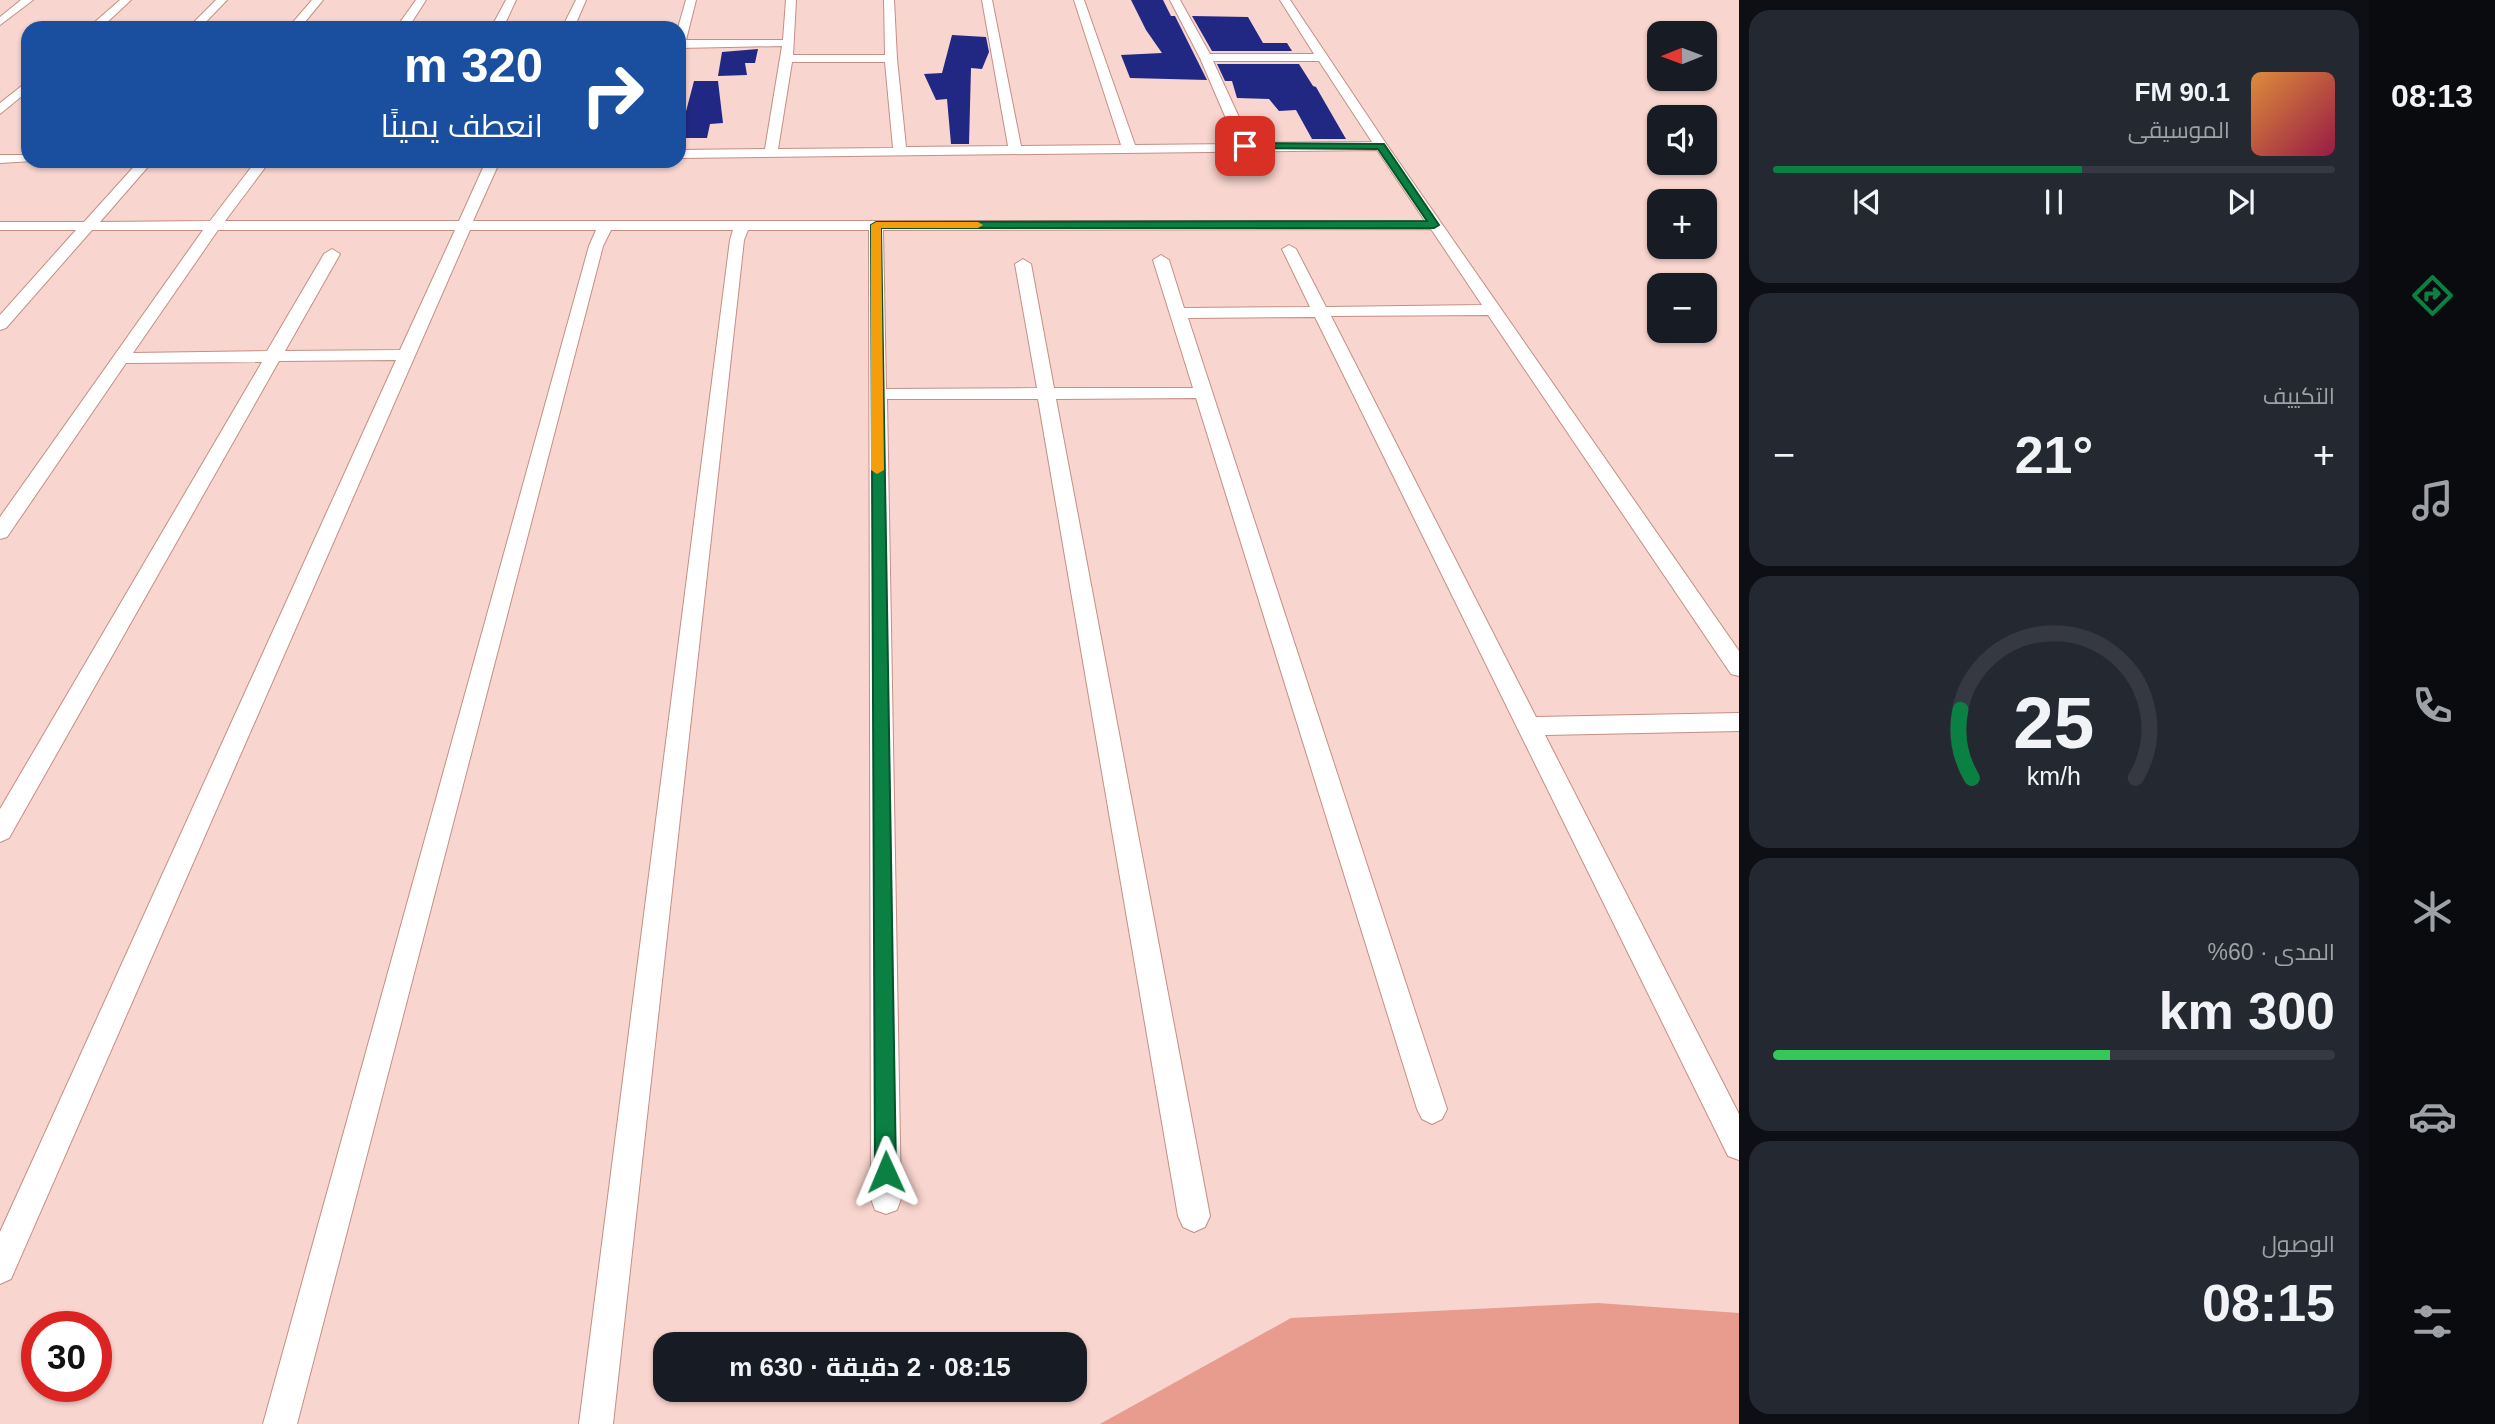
<!DOCTYPE html>
<html lang="ar">
<meta charset="utf-8">
<style>
body{margin:0;font-family:Helvetica,Cairo,sans-serif;background:#242831;color:#f1f3f6;direction:rtl;height:100vh;display:flex;flex-direction:column;font-size:26px;white-space:nowrap}
*{box-sizing:border-box;margin:0}
p{font-size:23px;color:#9ea1a6}
.icon{flex:none;width:38px;height:38px;fill:none;stroke:currentColor;stroke-width:2;stroke-linecap:round;stroke-linejoin:round}
.map{position:relative;flex:1;overflow:hidden;direction:ltr}
.panel{display:flex;flex-direction:column;gap:10px;padding:10px;background:#0d0f14;width:630px}
.panel>*{flex:none}
.top-card{position:absolute;left:21px;top:21px;width:665px;height:147px;border-radius:21px;box-shadow:0 2px 5px #0004;direction:rtl;background:#1a4fa0;color:#fff;overflow:hidden}
.needle{width:46px;rotate:269deg}
.fabs{position:absolute;left:1647px;top:21px;display:grid;gap:14px}
.fabs a{display:grid;place-items:center;width:70px;height:70px;border-radius:14px;background:#171b24;box-shadow:0 2px 5px #0004;font-size:35px}
.speed{position:absolute;left:21px;top:1311px;display:flex;gap:14px;font-size:35px;font-weight:700;text-align:center}
.speed>*{display:grid;place-content:center;width:91px;height:91px;border-radius:50%;background:#171b24;box-shadow:0 2px 5px #0004;line-height:1}
.speed .limit{border:10px solid #d22;background:#fff;color:#111}
.pin{position:absolute;display:grid;place-items:center;width:60px;height:60px;color:#fff;margin:-30px;border-radius:14px;box-shadow:0 4px 10px #0006}
.me{position:absolute;width:77px;margin:-38px;rotate:359deg;stroke-linejoin:round;filter:drop-shadow(0 0 5px #0008)}
.turn{display:flex;align-items:center;gap:24px;height:147px;padding:0 28px;font-size:32px}
.turn .icon{width:91px;height:91px;stroke-width:2.5}
.turn b{display:block;font-size:49px;line-height:60px}
.big{font-size:52px;font-weight:700;line-height:1.1}
.panel .widget{flex:1;display:flex;flex-direction:column;justify-content:center;gap:10px;min-width:0;padding:0 24px;border-radius:21px;background:#242831}
.panel .dial{align-items:center;gap:0}
.dial svg{height:182px;overflow:visible;fill:none;stroke:#363941;stroke-width:7;stroke-linecap:round;text-anchor:middle}
.dial text{fill:#f1f3f6;stroke:none}
.song{display:flex;align-items:center;gap:21px}
.cover{width:84px;height:84px;border-radius:10px;background:linear-gradient(135deg,hsl(30 70% 55%),hsl(340 70% 35%))}
.played{height:7px;border-radius:4px;background:linear-gradient(90deg,#0b8043 55%,#363941 55%)}
.keys{display:flex;justify-content:space-around;direction:ltr}
.heat{display:flex;justify-content:space-between;align-items:center;font-size:38px;direction:ltr}
.charge{height:10px;border-radius:5px;background:linear-gradient(90deg,#34c759 60%,#363941 0)}
.trip{position:absolute;left:653px;top:1332px;width:434px;height:70px;border-radius:21px;background:#171b24;box-shadow:0 2px 5px #0004;font-weight:700;line-height:70px;text-align:center;direction:rtl}
main{display:flex;flex:1;min-height:0}
.tabs{display:flex;flex-direction:column;width:126px;justify-content:space-around;align-items:center;background:#090b0e;color:#9ea1a6}
.tabs .icon{width:49px;height:49px}
.tabs .on{color:#0b8043}
.tabs b{font-size:32px;color:#f1f3f6}
.map>svg:first-child{display:block}
</style>
<main>
<nav class="tabs">
<b>08:13</b>
<svg class="icon on" aria-label="directions" viewBox="0 0 24 24"><path d="M12 3l9 9-9 9-9-9zM9 14v-3h6M13 9l2 2-2 2"/></svg>
<svg class="icon" aria-label="music" viewBox="0 0 24 24"><path d="M9 18V5l10-2v13"/><circle cx="6" cy="18" r="3"/><circle cx="16" cy="16" r="3"/></svg>
<svg class="icon" aria-label="phone" viewBox="0 0 24 24"><path d="M5 4h4l2 5-3 2q2 4 5 5l2-3 5 2v4C11 20 4 13 5 4z"/></svg>
<svg class="icon" aria-label="climate" viewBox="0 0 24 24"><path d="M12 3v18M4 7l16 10M4 17L20 7"/></svg>
<svg class="icon" aria-label="car" viewBox="0 0 24 24"><path d="M5 17H2v-5l4-1 3-4h7l3 4 3 1v5h-3M9 17h6M6 11h13"/><circle cx="7" cy="17" r="2"/><circle cx="17" cy="17" r="2"/></svg>
<svg class="icon" aria-label="filters" viewBox="0 0 24 24"><path d="M4 7h16M4 17h16"/><circle cx="9" cy="7" r="2"/><circle cx="15" cy="17" r="2"/></svg>
</nav>
<section class="panel">
<div class="widget">
<div class="song"><i class="cover"></i><div><b>90.1 FM</b><p>الموسيقى</p></div></div>
<div class="played"></div>
<div class="keys"><svg class="icon" aria-label="previous" viewBox="0 0 24 24"><path d="M18 5L8 12l10 7zM5 5v14"/></svg><svg class="icon" aria-label="pause" viewBox="0 0 24 24"><path d="M8 5v14M16 5v14"/></svg><svg class="icon" aria-label="next" viewBox="0 0 24 24"><path d="M6 5l10 7-10 7zM19 5v14"/></svg></div>
</div>
<div class="widget"><p>التكييف</p>
<div class="heat"><a>−</a><b class="big">21°</b><a>+</a></div>
</div>
<div class="widget dial"><svg viewBox="0 0 100 80">
<path d="M14 69A42 42 0 1 1 86 69"/>
<path d="M14 69A42 42 0 0 1 9 39" stroke="#0b8043"/>
<text x="50" y="56" font-size="32" font-weight="700">25</text>
<text x="50" y="72" font-size="11">km/h</text>
</svg></div>
<div class="widget"><p>المدى · 60%</p><b class="big">300 km</b><div class="charge"></div></div>
<div class="widget"><p>الوصول</p><b class="big">08:15</b></div>
</section>
<div class="map">
<svg width="1739" height="1424" viewBox="0 0 1739 1424">
<rect width="100%" height="100%" fill="#f8d5ce"/>
<path fill="#e89c8e" d="M 1598,1303 L 1739,1313 L 1739,1424 L 1100,1424 L 1291,1318 Z"/>
<path fill="#202883" d="M 1131,0 L 1163,0 L 1171,16 L 1175,16 L 1207,80 L 1130,78 L 1121,55 L 1162,53 L 1146,30 Z
M 1192,16 L 1248,17 L 1263,43 L 1287,43 L 1292,51 L 1212,51 Z
M 952,35 L 986,37 L 989,52 L 982,69 L 971,68 L 969,144 L 951,144 L 947,99 L 936,100 L 924,74 L 942,73 Z
M 758,49 L 755,63 L 745,63 L 747,75 L 718,76 L 722,52 Z
M 1217,64 L 1299,64 L 1313,86 L 1316,87 L 1346,139 L 1312,139 L 1296,110 L 1279,111 L 1269,99 L 1237,98 L 1232,81 L 1225,81 Z
M 694,81 L 718,81 L 723,123 L 710,124 L 707,138 L 679,138 Z"/>
<g fill="none" stroke-linecap="round" stroke-linejoin="round">
<defs>
<path id="minor" d="M 21,0 L 33,0 L 0,25 L 0,17 Z
M 120,0 L 131,0 L 101,28 L 88,28 Z
M 216,0 L 227,0 L 200,28 L 188,28 Z
M 312,0 L 323,0 L 300,28 L 288,28 Z
M 416,0 L 426,0 L 408,28 L 396,28 Z
M 506,0 L 516,0 L 503,28 L 491,28 Z
M 576,0 L 586,0 L 574,28 L 562,28 Z
M 686,0 L 696,0 L 686,40 L 783,40 L 786,0 L 796,0 L 793,55 L 885,55 L 884,0 L 894,0 L 897,59 L 906,147 L 1008,146 L 982,0 L 992,0 L 1021,146 L 1121,145 L 1074,0 L 1084,0 L 1135,145 L 1237,144 L 1200,58 L 1170,0 L 1180,0 L 1210,54 L 1314,54 L 1280,0 L 1290,0 L 1387,145 L 1739,651 L 1739,676 L 1731,674 L 1488,315 L 1331,316 L 1536,717 L 1739,713 L 1739,731 L 1545,735 L 1739,1114 L 1739,1160 L 1728,1156 L 1315,317 L 1188,318 L 1447,1109 L 1442,1119 L 1432,1124 L 1422,1119 L 1417,1109 L 1196,398 L 1056,399 L 1210,1216 L 1205,1227 L 1194,1232 L 1183,1227 L 1178,1216 L 1038,399 L 887,399 L 901,1199 L 897,1210 L 886,1214 L 875,1210 L 871,1199 L 869,230 L 748,230 L 744,240 L 613,1424 L 579,1424 L 730,240 L 733,230 L 611,230 L 603,246 L 297,1424 L 263,1424 L 589,246 L 596,230 L 470,230 L 11,1279 L 0,1284 L 0,1232 L 396,360 L 279,361 L 9,838 L 0,842 L 0,809 L 262,362 L 126,363 L 7,537 L 0,539 L 0,517 L 203,230 L 92,230 L 6,328 L 0,330 L 0,315 L 76,230 L 0,230 L 0,222 L 84,222 L 139,161 L 153,161 L 100,222 L 210,221 L 256,161 L 270,161 L 225,221 L 459,221 L 486,161 L 500,161 L 473,221 L 1425,221 L 1377,150 L 679,158 L 679,150 L 765,149 L 782,46 L 679,48 L 678,28 ZM 1213,61 L 1319,61 L 1372,142 L 1251,143 ZM 792,62 L 885,62 L 893,148 L 778,149 ZM 1431,229 L 1482,305 L 1326,307 L 1296,249 L 1289,245 L 1282,249 L 1310,307 L 1184,308 L 1169,260 L 1161,255 L 1153,260 L 1193,388 L 1054,388 L 1031,264 L 1023,259 L 1015,264 L 1037,388 L 886,389 L 883,230 ZM 218,230 L 455,230 L 400,350 L 285,351 L 340,254 L 332,249 L 324,254 L 267,351 L 133,353 Z
M 28,81 L 28,91 L 0,114 L 0,103 Z
M 0,155 L 28,155 L 28,161 L 33,161 L 0,163 Z"/>
</defs>
<use href="#minor" stroke="#c48f85" stroke-width="2"/>
<use href="#minor" fill="#fff" fill-rule="evenodd"/>
</g>
<path fill="#0b8043" stroke="#07532c" stroke-width="2" d="M 1245,143 L 1384,144 L 1439,225 L 1434,228 L 881,228 L 896,1172 L 893,1179 L 886,1182 L 878,1179 L 875,1172 L 871,225 L 876,222 L 1427,221 L 1378,149 L 1241,148 L 1241,144 Z"/>
<path fill="#f59e0b" d="M 876,222 L 978,222 L 983,225 L 978,228 L 881,228 L 884,470 L 877,474 L 871,470 L 871,225 Z"/>
</svg>
<div class="fabs">
<a><svg class="needle" viewBox="-14 -14 28 28"><path d="M0-13l5 13h-10z" fill="#e53935"/><path d="M0 13l5-13h-10z" fill="#9ea1a6"/></svg></a>
<a><svg class="icon" aria-label="sound" viewBox="0 0 24 24"><path d="M4 9h4l5-4v14l-5-4H4zM17 9q2 3 0 6"/></svg></a>
<a>+</a>
<a>−</a>
</div>
<div class="speed"><div class="limit">30</div></div>
<div class="pin" style="left:1245px;top:146px;background:#d93025"><svg class="icon" aria-label="arrive" viewBox="0 0 24 24"><path d="M6 21V4h12l-3 4 3 4H6"/></svg></div>
<svg class="me" style="left:886px;top:1172px" viewBox="-20 -20 40 40"><path d="M0-17L14 15 0 8-14 15z" fill="#0b8043" stroke="#fff" stroke-width="4"/></svg>
<div class="trip">08:15 · 2 دقيقة · 630 m</div>
<div class="top-card">
<div class="turn"><svg class="icon" aria-label="right" viewBox="0 0 24 24"><path d="M7 20v-9h11M14 6l5 5-5 5"/></svg><div><b>320 m</b>انعطف يمينًا</div></div>
</div>
</div>
</main>
